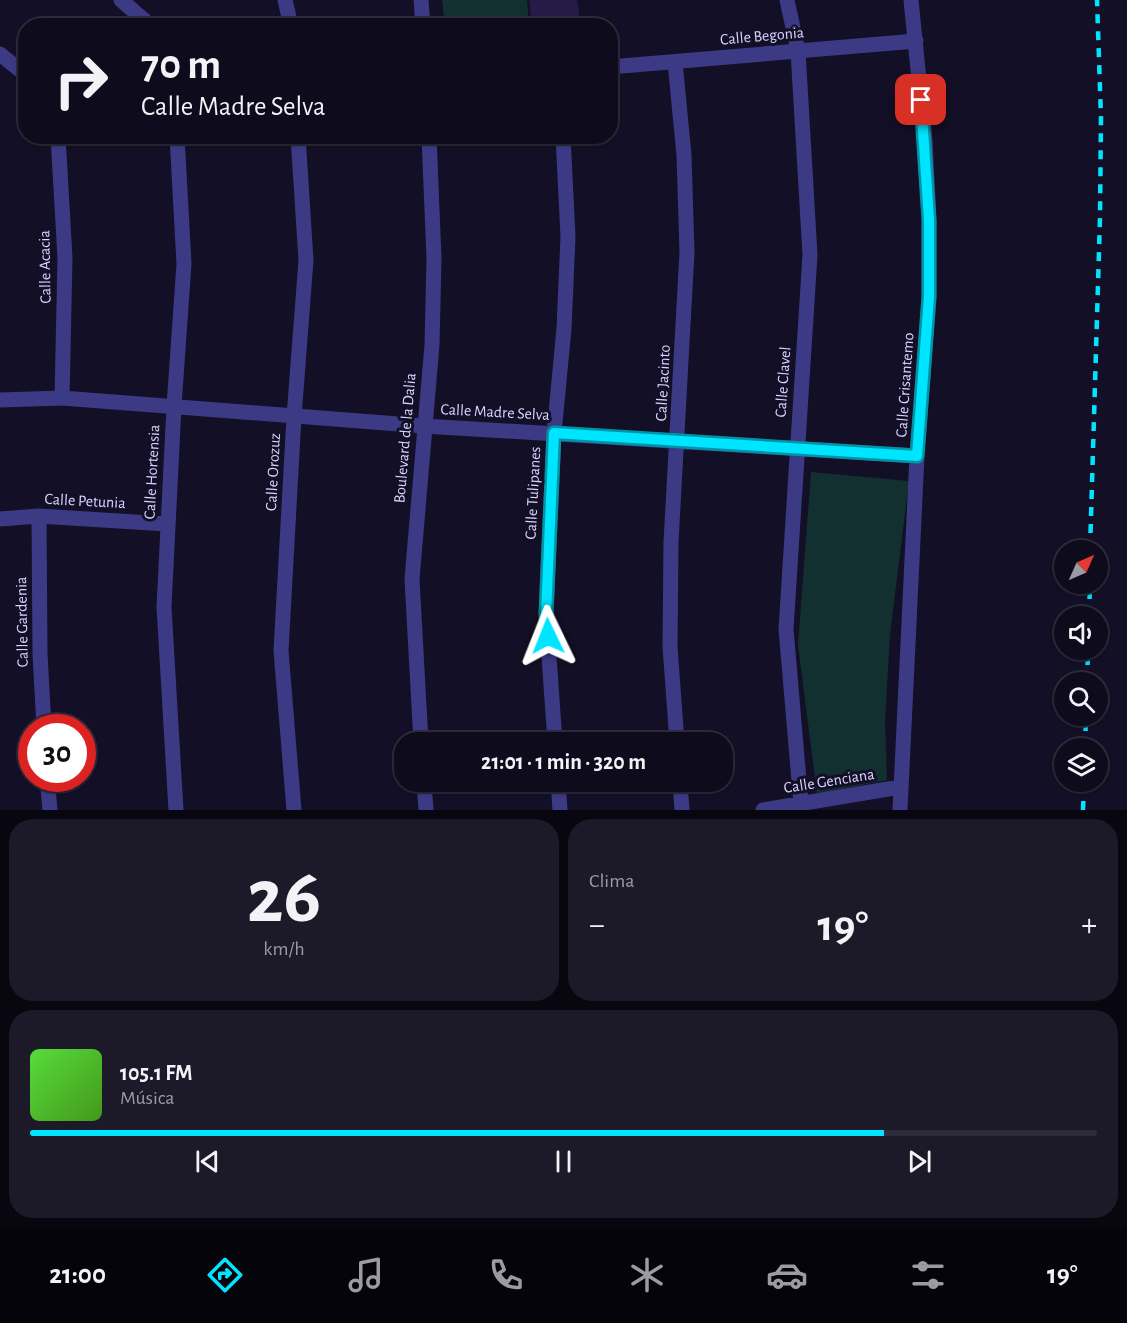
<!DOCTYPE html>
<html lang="es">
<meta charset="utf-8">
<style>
body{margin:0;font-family:"Alegreya Sans",sans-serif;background:#1c1929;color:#f1f3f6;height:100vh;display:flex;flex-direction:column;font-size:22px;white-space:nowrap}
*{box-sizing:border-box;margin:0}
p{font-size:20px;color:#9b9ba3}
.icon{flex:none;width:33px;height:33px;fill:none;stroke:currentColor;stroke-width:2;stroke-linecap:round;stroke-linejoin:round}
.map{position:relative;height:810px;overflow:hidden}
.drawer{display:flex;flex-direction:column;gap:9px;padding:9px;background:#08060f;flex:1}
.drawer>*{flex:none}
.top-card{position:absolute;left:18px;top:18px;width:600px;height:126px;border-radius:24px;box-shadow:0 2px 4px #0004,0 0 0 2px #2e2b3b;background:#0e0b1c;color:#f1f3f6;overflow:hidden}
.needle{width:39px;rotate:45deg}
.controls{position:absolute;left:1054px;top:540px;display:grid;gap:12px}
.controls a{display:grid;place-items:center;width:54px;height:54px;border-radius:50%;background:#0e0b1c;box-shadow:0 2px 4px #0004,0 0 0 2px #2e2b3b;font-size:30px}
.speed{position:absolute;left:18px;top:714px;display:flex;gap:12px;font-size:30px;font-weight:700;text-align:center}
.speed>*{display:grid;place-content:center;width:78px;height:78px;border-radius:50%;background:#0e0b1c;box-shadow:0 2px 4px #0004,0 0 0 2px #2e2b3b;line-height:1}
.speed .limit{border:9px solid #d22;background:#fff;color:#111}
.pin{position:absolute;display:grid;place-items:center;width:51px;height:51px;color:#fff;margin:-26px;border-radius:12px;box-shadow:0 3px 9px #0006}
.me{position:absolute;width:66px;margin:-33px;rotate:358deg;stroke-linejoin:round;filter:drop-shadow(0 0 4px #0008)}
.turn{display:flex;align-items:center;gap:21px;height:126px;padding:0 24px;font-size:27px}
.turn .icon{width:78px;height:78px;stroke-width:2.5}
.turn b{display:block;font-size:42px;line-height:51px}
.big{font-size:45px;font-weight:600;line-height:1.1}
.drawer .tile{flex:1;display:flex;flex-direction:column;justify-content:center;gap:9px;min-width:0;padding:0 21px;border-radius:24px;background:#1c1929}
.drawer .dial{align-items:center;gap:0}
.dial b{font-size:78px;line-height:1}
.song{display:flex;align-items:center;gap:18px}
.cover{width:72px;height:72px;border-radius:9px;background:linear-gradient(135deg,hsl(110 70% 55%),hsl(100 70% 35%))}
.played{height:6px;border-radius:3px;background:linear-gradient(90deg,#00e5ff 80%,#2e2b3b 80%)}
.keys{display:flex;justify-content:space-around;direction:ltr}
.heat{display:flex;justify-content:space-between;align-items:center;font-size:33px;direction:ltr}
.drawer .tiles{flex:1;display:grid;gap:9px;grid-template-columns:1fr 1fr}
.tile:last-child{grid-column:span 2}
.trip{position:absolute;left:394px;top:732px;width:339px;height:60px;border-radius:24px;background:#0e0b1c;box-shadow:0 2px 4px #0004,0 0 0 2px #2e2b3b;font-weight:600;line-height:60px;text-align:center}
.dock{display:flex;height:96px;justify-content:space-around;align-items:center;background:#06040b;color:#9b9ba3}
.dock .icon{width:42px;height:42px}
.dock .active{color:#00e5ff}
.dock b{font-size:27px;color:#f1f3f6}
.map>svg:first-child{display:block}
</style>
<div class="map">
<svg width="1127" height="810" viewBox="0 0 1127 810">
<rect width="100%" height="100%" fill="#130f26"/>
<path fill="#12302f" d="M 442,0 L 527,0 L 529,25 L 445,25 Z
M 811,472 L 909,481 L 890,635 L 885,720 L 887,780 L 817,794 L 798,645 Z"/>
<path fill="#241b47" d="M 529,0 L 577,0 L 581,26 L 532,26 Z"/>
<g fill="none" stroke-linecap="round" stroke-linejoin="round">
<path stroke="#3d3a85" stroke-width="15" d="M 121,0 L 151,26
M 285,0 L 291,26
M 787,0 L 798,51 L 810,255 L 786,629 L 801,804
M 0,54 L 26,75
M 675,62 L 684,155 L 687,252 L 671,542 L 670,647 L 677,742
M 610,67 L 916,41
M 58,136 L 65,258 L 62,398
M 0,400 L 62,398 L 424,426 L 917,456
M 39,516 L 40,653 L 44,728
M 0,519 L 39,516 L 167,524
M 555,742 L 546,614 L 554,433 L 564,329 L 568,237 L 563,136
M 47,778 L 50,810
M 558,782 L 560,810
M 680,782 L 682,810
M 176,810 L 164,607 L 174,406 L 184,264 L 177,136
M 294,810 L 281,651 L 294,417 L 306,260 L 298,136
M 763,810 L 900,787
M 900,810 L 917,456 L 929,297 L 929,220 L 925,140 L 911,0"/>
<path stroke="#3d3a85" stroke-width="15" d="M 421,0 L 423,26
M 421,742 L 412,579 L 432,345 L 434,259 L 429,136
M 424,782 L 426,810"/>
<path stroke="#00e5ff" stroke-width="4.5" stroke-dasharray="9 8" stroke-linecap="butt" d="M 1090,550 L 1100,218 L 1101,118 L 1097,0
M 1089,616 L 1090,584
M 1087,682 L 1088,650
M 1085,748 L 1086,716
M 1083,810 L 1084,782"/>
</g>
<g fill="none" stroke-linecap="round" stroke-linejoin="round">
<defs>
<path id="route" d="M 548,636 L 546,614 L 554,433 L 917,456 L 929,297 L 929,220 L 921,100"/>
</defs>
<use href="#route" stroke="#0095a6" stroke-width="15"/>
<use href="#route" stroke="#00e5ff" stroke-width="10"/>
</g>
<g text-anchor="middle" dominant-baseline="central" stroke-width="6" stroke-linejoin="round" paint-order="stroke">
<g font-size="16" fill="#d9d4ff" stroke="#130f26">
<text transform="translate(762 36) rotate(-5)">Calle Begonia</text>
<text transform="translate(45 267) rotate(-91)">Calle Acacia</text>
<text transform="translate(783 382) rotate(-86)">Calle Clavel</text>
<text transform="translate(663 383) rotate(-87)">Calle Jacinto</text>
<text transform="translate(905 385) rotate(-86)">Calle Crisantemo</text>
<text transform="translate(495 412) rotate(3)">Calle Madre Selva</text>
<text transform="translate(405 438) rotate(-85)">Boulevard de la Dalia</text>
<text transform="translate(152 472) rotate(-87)">Calle Hortensia</text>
<text transform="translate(273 472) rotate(-87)">Calle Orozuz</text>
<text transform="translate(533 493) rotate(-87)">Calle Tulipanes</text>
<text transform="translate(85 501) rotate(3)">Calle Petunia</text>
<text transform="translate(22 622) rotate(-91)">Calle Gardenia</text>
<text transform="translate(829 781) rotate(-9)">Calle Genciana</text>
</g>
</g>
</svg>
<div class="controls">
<a><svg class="needle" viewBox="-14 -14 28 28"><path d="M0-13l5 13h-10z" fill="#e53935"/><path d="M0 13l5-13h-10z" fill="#9b9ba3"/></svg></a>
<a><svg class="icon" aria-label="sound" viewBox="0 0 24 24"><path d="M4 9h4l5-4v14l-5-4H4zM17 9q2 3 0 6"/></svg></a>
<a><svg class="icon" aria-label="search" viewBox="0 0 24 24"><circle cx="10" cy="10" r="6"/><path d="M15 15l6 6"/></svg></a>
<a><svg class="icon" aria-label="layers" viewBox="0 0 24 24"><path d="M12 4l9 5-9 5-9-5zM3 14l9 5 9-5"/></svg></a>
</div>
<div class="speed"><div class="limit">30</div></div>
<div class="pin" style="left:921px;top:100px;background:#d93025"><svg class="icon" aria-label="arrive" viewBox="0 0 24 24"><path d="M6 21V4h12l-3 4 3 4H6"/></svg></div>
<svg class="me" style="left:548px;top:636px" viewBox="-20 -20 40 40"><path d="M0-17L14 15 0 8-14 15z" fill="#00e5ff" stroke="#fff" stroke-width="4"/></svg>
<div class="trip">21:01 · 1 min · 320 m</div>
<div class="top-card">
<div class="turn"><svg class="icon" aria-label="right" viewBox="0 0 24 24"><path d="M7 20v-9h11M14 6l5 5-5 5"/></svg><div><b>70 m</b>Calle Madre Selva</div></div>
</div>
</div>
<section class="drawer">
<div class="tiles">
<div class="tile dial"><b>26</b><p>km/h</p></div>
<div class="tile"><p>Clima</p>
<div class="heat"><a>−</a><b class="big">19°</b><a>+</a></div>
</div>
<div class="tile">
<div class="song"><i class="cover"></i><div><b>105.1 FM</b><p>Música</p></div></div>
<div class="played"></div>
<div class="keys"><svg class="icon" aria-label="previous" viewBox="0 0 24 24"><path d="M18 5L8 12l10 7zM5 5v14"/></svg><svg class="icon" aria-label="pause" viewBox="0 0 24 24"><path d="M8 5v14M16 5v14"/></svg><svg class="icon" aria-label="next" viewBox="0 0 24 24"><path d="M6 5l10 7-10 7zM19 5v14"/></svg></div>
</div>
</div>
</section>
<nav class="dock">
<b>21:00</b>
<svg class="icon active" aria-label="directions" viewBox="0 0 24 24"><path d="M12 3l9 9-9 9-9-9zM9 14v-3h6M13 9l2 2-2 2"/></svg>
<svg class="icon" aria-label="music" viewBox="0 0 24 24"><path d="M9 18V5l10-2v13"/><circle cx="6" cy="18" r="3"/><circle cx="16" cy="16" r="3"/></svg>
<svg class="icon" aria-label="phone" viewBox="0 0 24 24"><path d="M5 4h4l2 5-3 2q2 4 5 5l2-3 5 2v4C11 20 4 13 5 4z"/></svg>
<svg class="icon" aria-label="climate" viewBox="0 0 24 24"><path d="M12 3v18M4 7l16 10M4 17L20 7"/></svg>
<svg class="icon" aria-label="car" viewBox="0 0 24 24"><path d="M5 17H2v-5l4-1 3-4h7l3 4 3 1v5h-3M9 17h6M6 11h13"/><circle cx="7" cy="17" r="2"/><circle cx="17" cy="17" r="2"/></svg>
<svg class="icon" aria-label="filters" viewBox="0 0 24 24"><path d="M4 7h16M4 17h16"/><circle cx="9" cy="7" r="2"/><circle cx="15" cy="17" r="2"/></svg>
<b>19°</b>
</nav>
